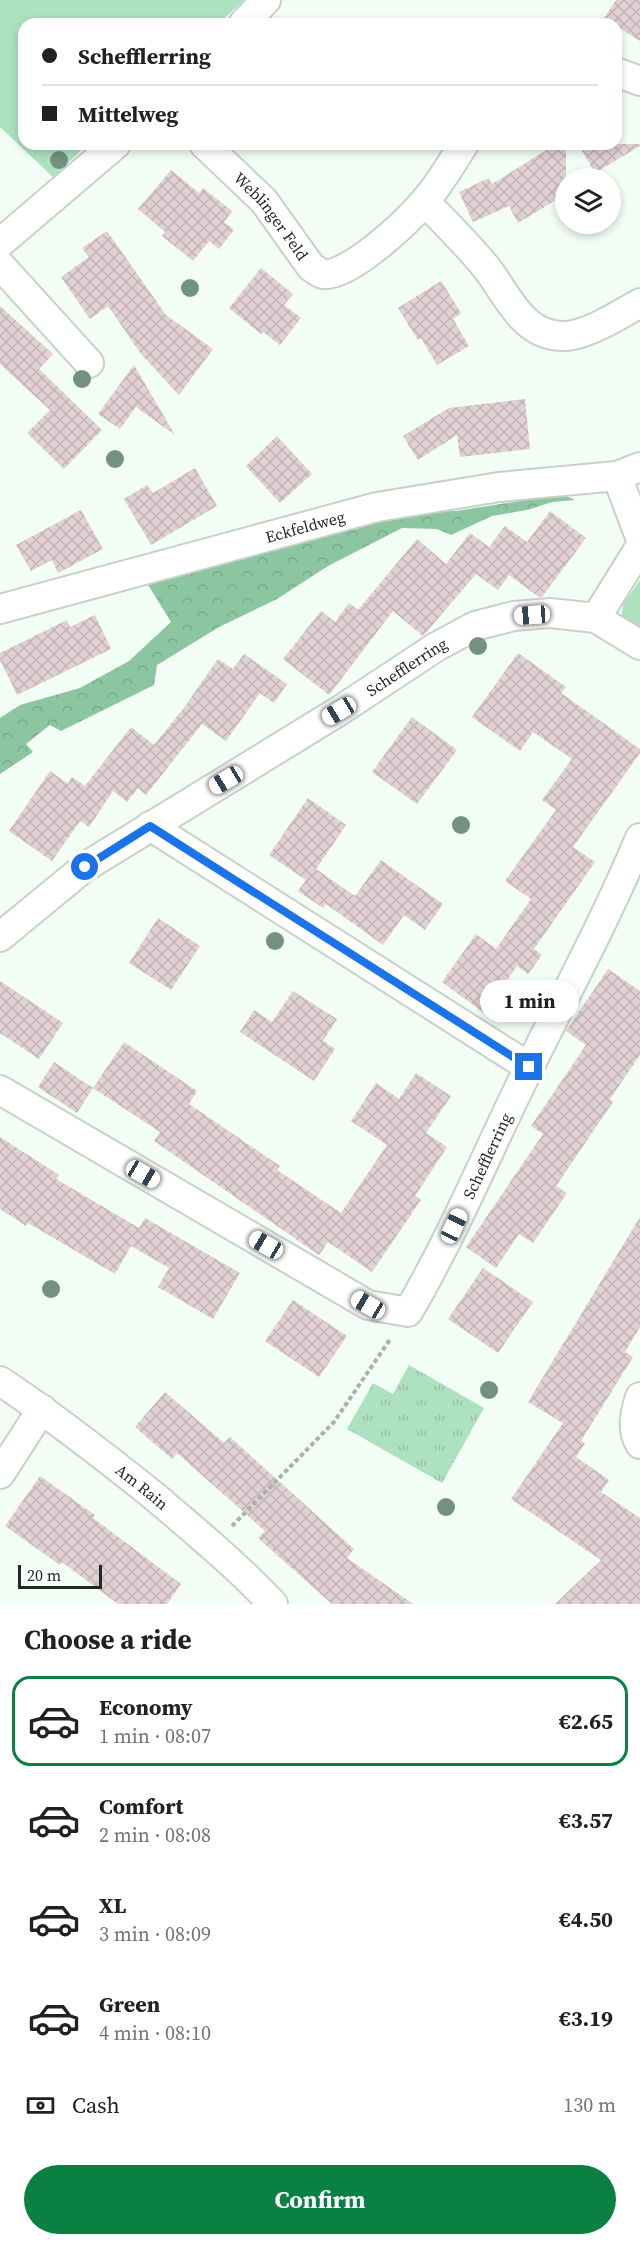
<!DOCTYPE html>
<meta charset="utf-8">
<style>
:root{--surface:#fff;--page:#f6f6f6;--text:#202124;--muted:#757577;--line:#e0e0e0;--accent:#0b8043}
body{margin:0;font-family:"Source Serif 4",serif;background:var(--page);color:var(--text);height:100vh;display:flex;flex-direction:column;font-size:22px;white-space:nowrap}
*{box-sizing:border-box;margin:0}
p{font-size:20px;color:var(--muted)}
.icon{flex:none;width:33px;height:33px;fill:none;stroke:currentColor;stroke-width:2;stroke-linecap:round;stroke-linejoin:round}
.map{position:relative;height:1604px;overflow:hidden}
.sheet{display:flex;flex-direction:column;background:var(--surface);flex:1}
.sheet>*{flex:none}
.guide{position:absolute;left:18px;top:18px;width:604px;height:132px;border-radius:18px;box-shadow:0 3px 9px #0003;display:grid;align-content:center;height:132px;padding:0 24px;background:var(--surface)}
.tools{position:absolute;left:555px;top:168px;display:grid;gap:12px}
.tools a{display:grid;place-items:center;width:66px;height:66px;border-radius:50%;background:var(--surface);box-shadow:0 3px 9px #0003;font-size:30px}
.scale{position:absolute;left:18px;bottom:15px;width:84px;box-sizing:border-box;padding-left:6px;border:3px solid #242825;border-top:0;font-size:16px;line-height:21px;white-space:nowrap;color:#242825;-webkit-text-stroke:4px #fff;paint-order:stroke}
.end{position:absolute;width:27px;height:27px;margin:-14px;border:8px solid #1a73e8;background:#fff;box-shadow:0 0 0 3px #fff}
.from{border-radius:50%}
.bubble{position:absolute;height:42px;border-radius:21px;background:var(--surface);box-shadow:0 3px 9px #0003;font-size:20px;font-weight:700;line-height:42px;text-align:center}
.car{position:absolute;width:18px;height:36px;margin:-18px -9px;border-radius:8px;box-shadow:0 0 4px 2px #0007;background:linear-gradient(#fff 24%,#345 0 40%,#fff 0 76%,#345 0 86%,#fff 0)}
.guide b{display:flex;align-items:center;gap:21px;height:57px;font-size:22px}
.guide b+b{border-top:2px solid var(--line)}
.guide i{width:15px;height:15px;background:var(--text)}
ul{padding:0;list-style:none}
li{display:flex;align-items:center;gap:18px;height:90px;margin:0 12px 9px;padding:0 12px;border:3px solid transparent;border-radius:18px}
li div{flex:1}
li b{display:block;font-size:22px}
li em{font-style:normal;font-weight:700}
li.current{border-color:var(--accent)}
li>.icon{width:54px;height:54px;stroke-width:1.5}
h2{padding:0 24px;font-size:27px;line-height:72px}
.pay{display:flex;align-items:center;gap:15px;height:66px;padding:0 24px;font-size:22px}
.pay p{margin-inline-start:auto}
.cta{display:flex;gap:12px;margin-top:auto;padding:12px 24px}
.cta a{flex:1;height:69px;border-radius:36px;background:var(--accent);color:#fff;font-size:24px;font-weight:700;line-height:69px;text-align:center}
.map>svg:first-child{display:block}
.green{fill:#aee1c0}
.forest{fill:url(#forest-crowns)}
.park{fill:url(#park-tufts)}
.building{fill:url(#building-cross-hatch)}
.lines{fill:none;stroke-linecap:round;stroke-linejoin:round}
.street-casing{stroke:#c6d2c9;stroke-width:32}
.path{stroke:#a8b1aa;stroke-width:4;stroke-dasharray:4.5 3;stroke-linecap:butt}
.street{stroke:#fff;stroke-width:28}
.tree{fill:#729180}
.route{stroke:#1a73e8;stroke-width:8}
.labels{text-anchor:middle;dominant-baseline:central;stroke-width:6;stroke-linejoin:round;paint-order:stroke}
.street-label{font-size:16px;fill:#242825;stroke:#fff}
</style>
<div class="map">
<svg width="640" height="1604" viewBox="0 0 640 1604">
<defs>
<pattern id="forest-crowns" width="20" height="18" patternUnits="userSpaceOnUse" patternTransform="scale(1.5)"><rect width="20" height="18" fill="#8cc6a1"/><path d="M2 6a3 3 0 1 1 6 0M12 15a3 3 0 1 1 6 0" fill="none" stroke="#79aa8a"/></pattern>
<pattern id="park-tufts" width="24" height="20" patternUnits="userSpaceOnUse" patternTransform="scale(1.5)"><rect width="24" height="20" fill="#aee1c0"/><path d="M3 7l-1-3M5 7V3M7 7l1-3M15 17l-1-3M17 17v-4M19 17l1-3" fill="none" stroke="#96c1a5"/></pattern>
<pattern id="building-cross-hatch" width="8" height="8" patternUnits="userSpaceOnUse" patternTransform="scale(1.5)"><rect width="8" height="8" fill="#e1d1d4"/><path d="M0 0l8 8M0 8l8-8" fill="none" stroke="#c1b3b6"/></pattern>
</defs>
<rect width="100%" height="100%" fill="#f1fdf5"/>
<!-- green -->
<path class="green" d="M0,0H244L218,24H24V144H88L53,177L0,127Z
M640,580V629L621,620L623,604Z"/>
<!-- forest -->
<path class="forest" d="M551,489L575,500L552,502L527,510L492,516L451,535L437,529L402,528L328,566L277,599L219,627L157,665L154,685L61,731L50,725L26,744L33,752L0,774V718L20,705L80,688L129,661L171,622L147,583L397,512L456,511L520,501Z"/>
<!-- park -->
<path class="park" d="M409,1365L484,1408L442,1483L347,1429L373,1383L393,1394Z"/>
<!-- building -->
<path class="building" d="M616,0H640V41L616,26V24H600Z
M556,144H566V194L518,223L509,206L473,222L459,192L489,178L492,184Z
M578,144H640V146L595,173Z
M171,170L199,193L203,188L232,211L224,222L234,230L219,249L209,241L193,261L162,236L165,232L138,209Z
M107,231L166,315L213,349L179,395L141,354L108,306L90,319L61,277L89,257L82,248Z
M261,268L293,294L284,305L301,318L280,345L263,332L261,334L229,308Z
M441,281L461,313L453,319L469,346L437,365L421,338L418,340L398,308Z
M0,306L53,354L39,369L102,430L64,469L27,433L50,410L0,364Z
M134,365L175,435L136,407L120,429L98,414Z
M525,399L530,449L460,457L457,435L418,460L403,436L449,408Z
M277,436L312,474L280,503L246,466Z
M195,468L217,506L151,545L124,499L147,485L153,493Z
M81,510L103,549L58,573L52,560L31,571L16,545Z
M550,511L586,538L542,597H539L509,575L498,590L476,574L423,636L393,611L329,695L283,659L321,611L335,622L349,603L358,610L417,539L446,564L470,533L489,547L505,526L527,542Z
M95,615L111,649L17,695L0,660V653L67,620L70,627Z
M518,653L566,687L561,693L640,749V753L573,847L595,862L534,949L542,955L528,974L517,966L484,1013L442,982L476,934L496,949L531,899L505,881L556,810L542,800L572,759L533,732L520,751L472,717Z
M244,654L287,684L274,703L260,693L226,741L202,724L146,795L138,788L127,802L113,791L89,827L80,821L52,861L9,831L50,771L68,784L72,777L85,786L131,727L154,745L183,709L218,659L233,669Z
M412,717L457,750L417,804L372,772Z
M308,798L346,825L316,869L355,896L381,860L443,904L425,930L404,915L383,945L326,904L323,908L298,891L306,880L269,855Z
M158,918L200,946L171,990L129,963Z
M608,969L640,991V1055L610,1099L613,1102L556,1186L567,1193L533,1243L519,1234L496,1268L466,1247L543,1134L531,1126L586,1045L566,1031Z
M0,981L63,1023L39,1059L0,1033Z
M293,991L337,1019L323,1041L335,1049L314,1081L240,1032L254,1010L272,1022Z
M124,1042L197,1091L189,1104L280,1166L277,1170L341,1213L387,1145L351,1121L376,1083L399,1099L416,1073L451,1096L426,1133L447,1147L415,1196L421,1200L372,1272L328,1242L319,1255L154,1141L160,1132L93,1088Z
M54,1062L93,1088L77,1113L38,1087Z
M0,1137L59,1175L56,1179L139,1228L145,1218L240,1273L213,1319L158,1287L169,1268L131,1246L115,1274L28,1223L26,1226L0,1209Z
M640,1217V1327L625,1352L633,1357L581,1441L585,1443L576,1457L609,1480L601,1492L640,1518V1604H555L601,1560L511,1499L563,1423L528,1402Z
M483,1268L533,1302L498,1353L448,1319Z
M293,1300L347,1336L319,1377L265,1341Z
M165,1392L224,1443L230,1437L354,1549L347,1558L413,1604H332L258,1538L265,1531L177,1453L172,1459L135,1427Z
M40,1476L95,1515L93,1518L181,1584L167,1604H118L62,1562L60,1565L5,1526Z"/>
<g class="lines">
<defs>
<g id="street">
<path d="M243,24L266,0"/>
<path d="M616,72L640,81"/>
<path id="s1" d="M204,144L264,201L311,267C315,269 319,273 323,274C348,278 408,221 424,202C440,184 451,164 464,144"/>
<path d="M425,202C446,223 466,243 485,266C507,293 522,337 564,336C586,336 621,314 640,303"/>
<path d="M0,243L116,144"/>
<path d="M0,265L89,363"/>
<path d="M617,476L640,537"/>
<path d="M640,547L596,618L640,645"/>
<path id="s2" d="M0,609L377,507L499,487L617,476L640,467"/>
<path d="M150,826L529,1067"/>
<path id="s3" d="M0,937L85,867L339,711L436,647L475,626L514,616L550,613L596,618"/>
<path id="s4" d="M0,1090L368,1305L408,1312C451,1239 484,1160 521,1084C561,1002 605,922 640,838"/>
<path id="s5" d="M0,1381C53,1416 104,1456 154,1496C195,1531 236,1565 273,1604"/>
<path d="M640,1397C635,1413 631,1429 640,1444"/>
<path d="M0,1474L42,1409"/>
</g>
</defs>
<!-- street casing -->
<use href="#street" class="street-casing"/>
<!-- path -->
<path class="path" d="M232,1526L334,1422L391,1338"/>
<!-- street -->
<use href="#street" class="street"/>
</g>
<!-- trees -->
<g class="tree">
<circle cx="59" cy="160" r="9"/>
<circle cx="190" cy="288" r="9"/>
<circle cx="82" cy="379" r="9"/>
<circle cx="115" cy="459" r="9"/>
<circle cx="478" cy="646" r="9"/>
<circle cx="461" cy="825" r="9"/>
<circle cx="275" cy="941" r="9"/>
<circle cx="51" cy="1289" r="9"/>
<circle cx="489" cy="1390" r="9"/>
<circle cx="446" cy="1507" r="9"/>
</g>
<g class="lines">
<!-- route -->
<path class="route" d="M85,867L150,826L529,1067"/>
</g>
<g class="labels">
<!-- street labels -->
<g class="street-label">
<text stroke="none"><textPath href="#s1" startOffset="99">Weblinger Feld</textPath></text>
<text stroke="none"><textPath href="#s2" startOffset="316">Eckfeldweg</textPath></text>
<text stroke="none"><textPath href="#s3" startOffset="489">Schefflerring</textPath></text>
<text stroke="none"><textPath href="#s4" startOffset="642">Schefflerring</textPath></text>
<text stroke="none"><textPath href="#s5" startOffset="177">Am Rain</textPath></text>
</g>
</g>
</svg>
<div class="tools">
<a><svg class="icon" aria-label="layers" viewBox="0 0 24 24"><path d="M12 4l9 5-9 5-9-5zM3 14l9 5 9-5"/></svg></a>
</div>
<div class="scale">20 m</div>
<i class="end from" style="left:85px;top:867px"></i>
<i class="end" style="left:529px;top:1067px"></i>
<div class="bubble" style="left:480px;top:980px;width:99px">1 min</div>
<i class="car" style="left:532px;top:615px;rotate:266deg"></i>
<i class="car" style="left:339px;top:711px;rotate:239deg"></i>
<i class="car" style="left:226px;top:780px;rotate:239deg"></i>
<i class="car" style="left:143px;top:1174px;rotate:120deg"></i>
<i class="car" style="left:454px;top:1226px;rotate:25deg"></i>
<i class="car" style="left:266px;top:1245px;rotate:300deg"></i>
<i class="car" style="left:368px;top:1305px;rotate:300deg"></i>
<div class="guide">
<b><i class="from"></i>Schefflerring</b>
<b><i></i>Mittelweg</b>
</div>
</div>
<section class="sheet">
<h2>Choose a ride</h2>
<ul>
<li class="current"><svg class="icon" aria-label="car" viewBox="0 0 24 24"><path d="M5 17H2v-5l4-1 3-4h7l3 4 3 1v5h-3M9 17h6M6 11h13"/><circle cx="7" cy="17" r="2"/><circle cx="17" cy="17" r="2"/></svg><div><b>Economy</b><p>1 min · 08:07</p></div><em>€2.65</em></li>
<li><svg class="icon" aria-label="car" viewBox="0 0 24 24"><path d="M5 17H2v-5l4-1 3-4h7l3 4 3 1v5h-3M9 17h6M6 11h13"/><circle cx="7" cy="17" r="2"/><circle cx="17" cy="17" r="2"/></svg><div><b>Comfort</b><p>2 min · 08:08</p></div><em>€3.57</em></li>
<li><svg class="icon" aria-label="car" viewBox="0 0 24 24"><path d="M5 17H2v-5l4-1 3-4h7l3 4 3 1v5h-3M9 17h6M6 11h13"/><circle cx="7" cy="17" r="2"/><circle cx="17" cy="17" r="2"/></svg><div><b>XL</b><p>3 min · 08:09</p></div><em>€4.50</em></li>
<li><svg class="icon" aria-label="car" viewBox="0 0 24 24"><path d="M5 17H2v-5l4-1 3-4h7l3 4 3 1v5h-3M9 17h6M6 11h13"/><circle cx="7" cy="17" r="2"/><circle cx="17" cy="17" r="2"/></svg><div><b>Green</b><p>4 min · 08:10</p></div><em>€3.19</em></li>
</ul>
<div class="pay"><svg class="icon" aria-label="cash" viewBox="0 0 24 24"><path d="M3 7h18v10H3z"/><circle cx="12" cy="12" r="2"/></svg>Cash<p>130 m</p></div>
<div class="cta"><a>Confirm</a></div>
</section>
